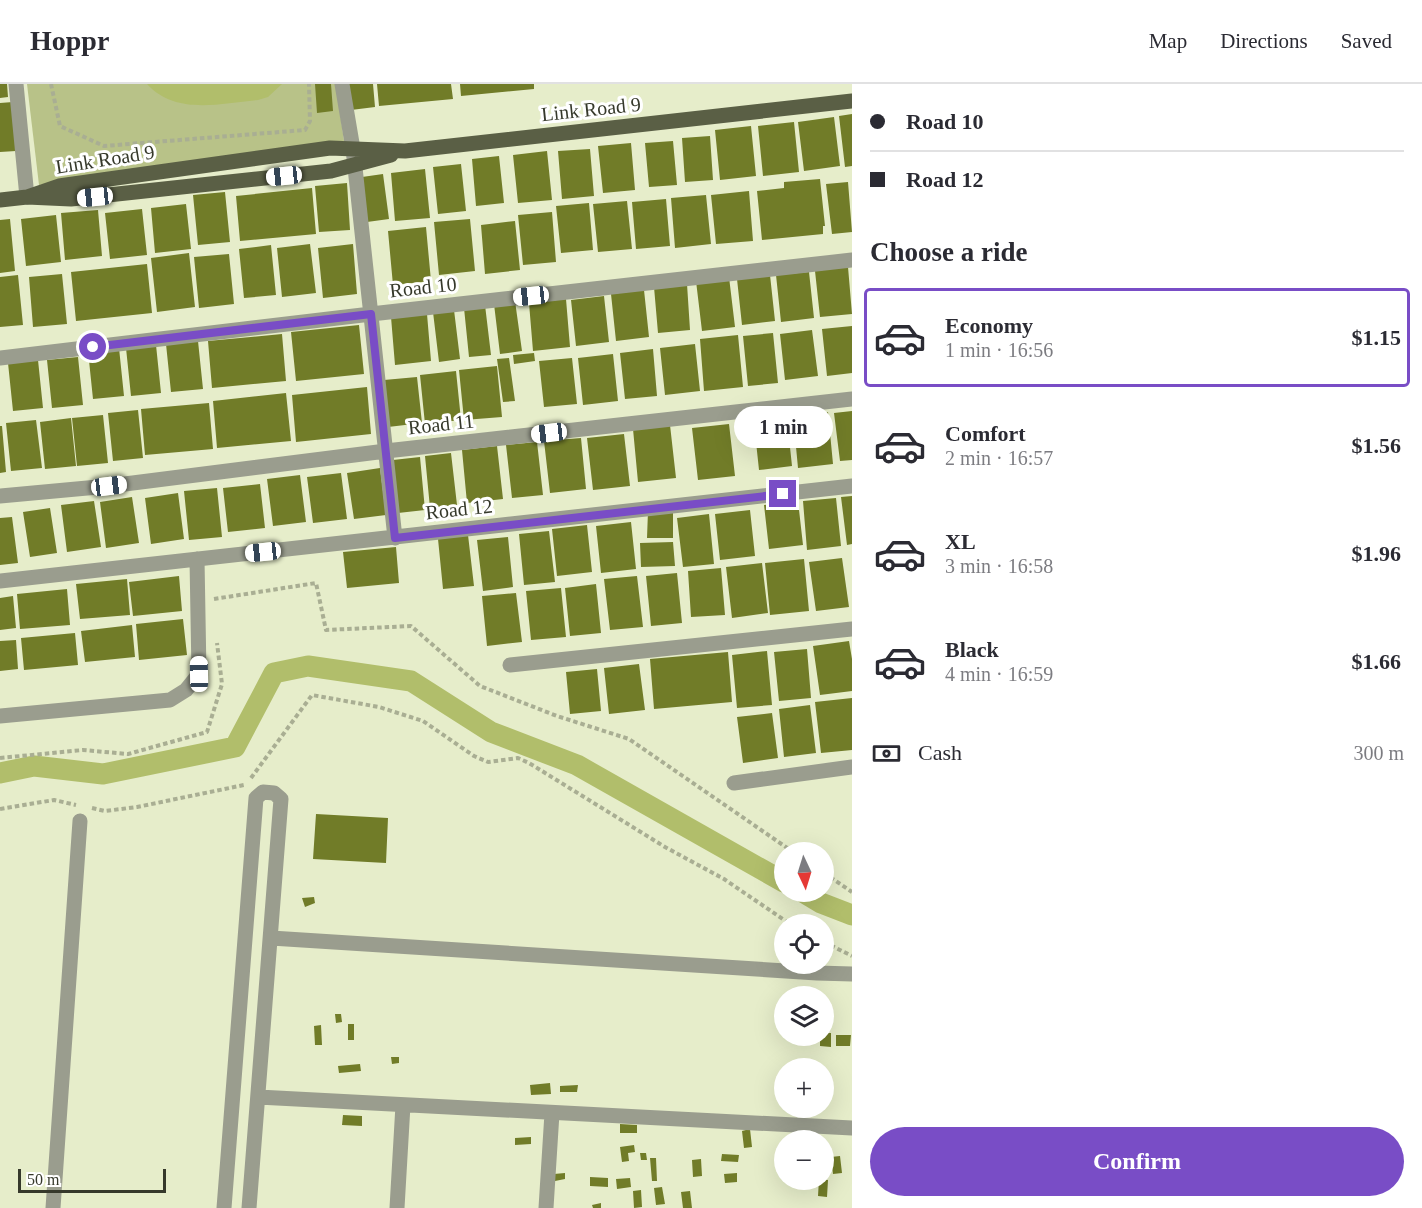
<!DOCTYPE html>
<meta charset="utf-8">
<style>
:root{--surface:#fff;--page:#f2f2f3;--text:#2b2b33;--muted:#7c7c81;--line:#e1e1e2;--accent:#794dc6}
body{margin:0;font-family:Georgia,serif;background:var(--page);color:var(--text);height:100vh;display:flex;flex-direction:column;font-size:22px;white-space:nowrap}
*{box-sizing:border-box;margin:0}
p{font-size:20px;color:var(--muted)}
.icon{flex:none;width:33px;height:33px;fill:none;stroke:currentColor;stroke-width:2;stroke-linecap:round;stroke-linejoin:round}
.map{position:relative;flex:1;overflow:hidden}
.sheet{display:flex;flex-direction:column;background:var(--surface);width:570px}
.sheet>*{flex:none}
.hud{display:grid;align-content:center;height:132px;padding:0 18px;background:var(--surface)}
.needle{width:39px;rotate:176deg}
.tools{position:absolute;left:774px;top:758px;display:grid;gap:12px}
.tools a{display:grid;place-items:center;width:60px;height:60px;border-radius:50%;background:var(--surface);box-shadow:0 6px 24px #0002;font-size:30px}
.scale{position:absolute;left:18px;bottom:15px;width:148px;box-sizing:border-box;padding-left:6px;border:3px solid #36392b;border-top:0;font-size:16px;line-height:21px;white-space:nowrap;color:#36392b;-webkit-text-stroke:4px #fff;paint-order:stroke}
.end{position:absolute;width:27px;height:27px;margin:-14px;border:8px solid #794dc6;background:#fff;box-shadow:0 0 0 3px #fff}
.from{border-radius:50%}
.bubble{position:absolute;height:42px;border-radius:21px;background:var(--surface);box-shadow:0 6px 24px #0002;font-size:20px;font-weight:700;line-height:42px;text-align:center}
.car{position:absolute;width:18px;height:36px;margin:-18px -9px;border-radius:8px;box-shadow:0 0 4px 2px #0007;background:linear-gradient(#fff 24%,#345 0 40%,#fff 0 76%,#345 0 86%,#fff 0)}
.hud b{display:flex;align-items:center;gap:21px;height:57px;font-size:22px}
.hud b+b{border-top:2px solid var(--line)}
.hud i{width:15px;height:15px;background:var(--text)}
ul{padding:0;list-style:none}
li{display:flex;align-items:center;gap:18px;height:99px;margin:0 12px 9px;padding:0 6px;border:3px solid transparent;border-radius:6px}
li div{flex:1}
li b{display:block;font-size:22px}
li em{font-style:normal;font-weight:700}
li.on{border-color:var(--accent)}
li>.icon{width:54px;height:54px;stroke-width:1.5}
h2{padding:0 18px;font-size:27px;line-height:72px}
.pay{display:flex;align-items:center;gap:15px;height:66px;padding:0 18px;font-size:22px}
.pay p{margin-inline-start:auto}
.button{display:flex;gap:12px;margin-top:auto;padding:12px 18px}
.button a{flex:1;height:69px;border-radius:36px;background:var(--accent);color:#fff;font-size:24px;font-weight:700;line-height:69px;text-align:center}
header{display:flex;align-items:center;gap:36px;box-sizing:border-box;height:84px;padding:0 30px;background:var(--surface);border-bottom:2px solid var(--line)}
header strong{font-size:28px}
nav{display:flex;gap:33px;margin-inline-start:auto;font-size:21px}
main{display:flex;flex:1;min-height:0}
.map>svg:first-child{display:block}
.green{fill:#b8c288}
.water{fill:#b1be6b}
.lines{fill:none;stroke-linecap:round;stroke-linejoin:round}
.canal{stroke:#b1be6b;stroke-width:21}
.building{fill:#717c28}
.path{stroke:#a9ae93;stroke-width:4;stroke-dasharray:4.5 3;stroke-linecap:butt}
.minor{stroke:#9a9d8e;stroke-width:15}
.major{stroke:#5a5f45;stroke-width:15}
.route{stroke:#794dc6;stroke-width:8}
.labels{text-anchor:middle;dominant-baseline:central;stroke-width:6;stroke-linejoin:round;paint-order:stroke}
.street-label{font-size:20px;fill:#36392b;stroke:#fff}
</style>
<header>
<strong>Hoppr</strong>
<nav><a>Map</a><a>Directions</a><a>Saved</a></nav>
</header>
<main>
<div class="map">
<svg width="852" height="1124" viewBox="0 0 852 1124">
<rect width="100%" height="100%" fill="#e6edca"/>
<!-- green -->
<path class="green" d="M27,0H336L344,57L39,101Z"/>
<!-- water -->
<path class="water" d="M147,0H282L268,13L258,16C221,19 176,32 147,0Z"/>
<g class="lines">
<!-- canal -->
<path class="canal" d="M0,689L34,682L103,690L235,663L274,589L308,582L411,597L491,648L577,681L784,798
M801,807L821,819L852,831"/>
</g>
<!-- building -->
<path class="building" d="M0,0H7L8,13L0,14Z
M315,0H331L333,27L317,29Z
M348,0H373L375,23L351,26Z
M377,0H451L453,15L379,22Z
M460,0H534V5L461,12Z
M13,18L16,67L0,68V19Z
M852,30V82L845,83L839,32Z
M834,33L840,82L804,87L798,38Z
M794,38L799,88L763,92L758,42Z
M751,42L756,92L720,96L715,46Z
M710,52L713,96L685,98L682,54Z
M673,57L677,101L649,103L645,59Z
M631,59L635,106L603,109L598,62Z
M590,65L594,112L562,115L558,67Z
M547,67L552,116L518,119L513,71Z
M499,72L504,119L476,122L472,75Z
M461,80L466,127L438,130L433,83Z
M425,85L430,134L395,137L391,89Z
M383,90L389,135L367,138L362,93Z
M820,95L825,142H823V150L762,156L757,107L784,104V98Z
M848,98L852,148L832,150L826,100Z
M347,99L350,146L319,148L315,102Z
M312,104L316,150L240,157L236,112Z
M749,107L753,157L716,160L711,111Z
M225,108L230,158L198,161L193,111Z
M706,111L711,160L675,164L671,114Z
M666,115L670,162L636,165L632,118Z
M627,117L632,165L598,168L593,120Z
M589,119L593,166L561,169L556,122Z
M186,120L191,165L155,169L151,124Z
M142,125L147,171L110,175L105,129Z
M98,126L102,172L65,176L61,129Z
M552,128L556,178L523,181L518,131Z
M56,131L61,178L26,182L21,135Z
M10,135L15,187L0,189V136Z
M470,135L475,187L439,191L434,138Z
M515,137L520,186L485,190L481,141Z
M426,143L431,197L393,201L388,147Z
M310,160L316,209L282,213L277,164Z
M353,160L357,210L323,214L318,164Z
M271,161L276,211L244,214L239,165Z
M189,169L195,223L157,228L151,174Z
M229,170L234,220L199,224L194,173Z
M147,180L152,229L76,237L71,188Z
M848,183L852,230L820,233L815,187Z
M809,188L814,234L781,238L776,191Z
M62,190L67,240L33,243L29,193Z
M18,191L23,241L0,243V193Z
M770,191L775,237L742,241L737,195Z
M729,193L735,243L702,247L696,197Z
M687,200L690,246L658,249L654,203Z
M644,206L649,253L616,257L611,210Z
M604,212L609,258L576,262L571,216Z
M566,215L570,263L533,267L529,219Z
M515,217L522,267L500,270L494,220Z
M485,221L491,271L469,273L464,224Z
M454,226L460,275L439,278L433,228Z
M427,230L431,277L395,281L391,233Z
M359,241L364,290L296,297L291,248Z
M852,242V289L827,292L822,245Z
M812,246L818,292L785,296L780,250Z
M773,249L778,299L748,302L743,252Z
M282,250L286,297L212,304L208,257Z
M738,251L743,303L704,307L700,255Z
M198,257L203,305L171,308L166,260Z
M695,260L700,307L665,311L660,264Z
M156,261L161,309L131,312L126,264Z
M119,264L124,312L93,315L88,267Z
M653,265L657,312L625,315L620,269Z
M534,269L535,277L514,280L513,271Z
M613,270L618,317L583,321L578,274Z
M78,273L83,321L52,324L47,276Z
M509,274L515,317L503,318L497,275Z
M572,274L577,320L544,323L539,277Z
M38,276L43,324L13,327L8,279Z
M497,282L502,333L464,336L459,286Z
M456,287L461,336L425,340L420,291Z
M417,293L422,339L388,343L384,296Z
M367,303L371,350L296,358L292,311Z
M286,309L291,357L217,364L213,317Z
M209,319L213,365L145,371L141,325Z
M138,326L143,374L113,377L108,329Z
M852,327V376L840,377L834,329Z
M828,328L833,380L798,384L793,331Z
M103,331L108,379L77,382L72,334Z
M71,334L76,382L45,385L40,338Z
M787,335L792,382L759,386L754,339Z
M36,336L42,384L11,387L6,339Z
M729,340L735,392L698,396L692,344Z
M670,341L676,394L638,398L633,345Z
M0,342H2L6,388L0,389Z
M624,350L630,402L593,406L587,354Z
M581,354L586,405L550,409L544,357Z
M537,358L543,411L512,414L506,361Z
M497,362L503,415L467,419L462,366Z
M451,369L457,421L430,424L425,372Z
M420,373L425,426L398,429L393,376Z
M380,384L386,431L354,435L347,389Z
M341,389L347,435L313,439L307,393Z
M300,391L306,438L273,442L267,395Z
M260,400L265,444L228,448L223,404Z
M217,404L222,453L189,456L184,407Z
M178,409L184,455L151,460L145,414Z
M852,412V460L847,461L841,413Z
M132,413L139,459L106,464L100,418Z
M836,414L841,462L807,466L803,417Z
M94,417L101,463L67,468L61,421Z
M798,417L803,461L769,465L764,421Z
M50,424L57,469L30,473L23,428Z
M750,426L755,472L720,476L715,430Z
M648,427H673V454H647Z
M709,430L714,480L683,483L677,434Z
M12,433L18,479L0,481V434Z
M631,438L636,485L601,489L596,442Z
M587,441L592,488L557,492L552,445Z
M549,447L555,498L524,501L519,450Z
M468,451L474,502L443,505L438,455Z
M508,453L513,503L483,507L477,456Z
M673,458L675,482L641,483L640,459Z
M396,463L399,499L347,504L343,468Z
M842,474L849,523L816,527L809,478Z
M804,475L809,527L770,531L765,479Z
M762,479L768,529L732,534L726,483Z
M721,484L725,531L691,533L688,487Z
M677,489L682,539L651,542L646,492Z
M179,492L182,527L133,532L129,498Z
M637,492L643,543L610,546L604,495Z
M127,495L130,531L80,535L76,500Z
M596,500L601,549L570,552L565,504Z
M561,504L566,553L531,556L526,507Z
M67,505L70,541L20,545L17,510Z
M516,509L522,558L487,562L482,512Z
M13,512L16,544L0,546V514Z
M183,535L187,571L139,576L136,540Z
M132,541L135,573L85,578L81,547Z
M75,549L78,581L24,586L21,554Z
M16,556L18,585L0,587V557Z
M849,557L852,575V607L820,611L813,562Z
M807,565L811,614L779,617L774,568Z
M767,567L772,621L737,624L732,571Z
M728,568L732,618L654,625L650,575Z
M639,580L645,626L609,630L604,584Z
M597,585L601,627L570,630L566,588Z
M852,614V666L821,669L815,618Z
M810,621L816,669L784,673L779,625Z
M772,629L778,674L743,679L737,633Z
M316,730L388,734L386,779L313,775Z
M314,813L315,819L305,823L302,814Z
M335,930H341L342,938L336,939Z
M348,940H354V956H348Z
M321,941L322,961H315L314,942Z
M824,949H831V963L820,962V951H824Z
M836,951H851L850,962H836Z
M391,973H399V979L392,980Z
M360,980L361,987L339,989L338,982Z
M550,999L551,1010L531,1011L530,1001Z
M578,1001L577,1008H560V1002Z
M343,1031L362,1032V1042L342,1041Z
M620,1040L637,1041V1049H620Z
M750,1045L752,1063L744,1064L742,1047Z
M531,1053V1060L515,1061V1054Z
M634,1061L635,1068L628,1069L629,1077L622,1078L620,1063Z
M640,1069H646L647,1076H641Z
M722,1070L739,1071L738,1078L721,1077Z
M840,1072L842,1089L833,1090L831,1073Z
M650,1074H656L657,1097H652Z
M701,1075L702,1092L693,1093L692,1076Z
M565,1089V1095L555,1097L554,1090Z
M737,1089V1098L725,1099L724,1090Z
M590,1093L608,1094V1103L590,1102Z
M630,1094L631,1103L617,1105L616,1095Z
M819,1095L828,1096L827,1113L818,1112Z
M662,1103L665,1120L656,1121L654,1104Z
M641,1106L642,1123L634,1124L633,1107Z
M690,1107L692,1124H683L681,1108Z
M601,1119V1124H593L592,1121Z"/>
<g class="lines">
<!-- path -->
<path class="path" d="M51,0L60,42L104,62L305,46L310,37L309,0
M214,515L316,499L326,546L411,542L480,602L557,632L629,655L793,768
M0,674L83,666L128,670L207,648L222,600L217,559
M251,694L312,611L379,623L423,637L474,672L488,678L518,674L529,679L665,763L724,795L790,840
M92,724L105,727L137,723L244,701
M0,725L54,716L76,721
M824,789L852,808
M824,858L852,872"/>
<!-- minor -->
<path class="minor" d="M16,0L27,113
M342,0L353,65L395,454
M0,274L371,230L852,176
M0,412L109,402L386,367L852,315
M0,497L852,402
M510,581L852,545
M0,632L170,616L186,606L199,590L197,475
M734,699L852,683
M271,854L817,889L852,890
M258,1013L852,1044
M53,1124L80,737
M224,1124L256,714L263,708L274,709L281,715L249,1124
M397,1124L403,1021
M546,1124L552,1029"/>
<!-- major -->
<path class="major" d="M27,113L59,102L330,64L405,67L852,17
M0,116L27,113L71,115L331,87L391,71"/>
</g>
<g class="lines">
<!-- route -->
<path class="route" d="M93,263L371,230L395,454L783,410"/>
</g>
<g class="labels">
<!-- street labels -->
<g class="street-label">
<text transform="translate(591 25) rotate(-6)">Link Road 9</text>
<text transform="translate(105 75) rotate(-9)">Link Road 9</text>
<text transform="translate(423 203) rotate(-6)">Road 10</text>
<text transform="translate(441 340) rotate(-6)">Road 11</text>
<text transform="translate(459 425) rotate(-6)">Road 12</text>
</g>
</g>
</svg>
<div class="tools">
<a><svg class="needle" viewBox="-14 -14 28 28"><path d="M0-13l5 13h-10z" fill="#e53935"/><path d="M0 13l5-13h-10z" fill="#7c7c81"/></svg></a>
<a><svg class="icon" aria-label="locate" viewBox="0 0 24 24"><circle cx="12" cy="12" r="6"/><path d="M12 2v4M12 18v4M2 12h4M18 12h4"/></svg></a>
<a><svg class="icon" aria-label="layers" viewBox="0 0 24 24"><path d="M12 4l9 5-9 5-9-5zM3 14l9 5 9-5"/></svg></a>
<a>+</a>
<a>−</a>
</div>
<div class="scale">50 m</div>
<i class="end from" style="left:93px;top:263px"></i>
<i class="end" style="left:783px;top:410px"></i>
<div class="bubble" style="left:734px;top:322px;width:99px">1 min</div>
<i class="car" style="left:284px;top:92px;rotate:264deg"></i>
<i class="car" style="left:95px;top:113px;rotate:264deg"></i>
<i class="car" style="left:531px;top:212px;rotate:264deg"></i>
<i class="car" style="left:549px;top:349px;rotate:263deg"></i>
<i class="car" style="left:109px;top:402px;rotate:83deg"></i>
<i class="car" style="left:263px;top:468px;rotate:264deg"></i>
<i class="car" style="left:199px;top:590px;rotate:359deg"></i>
</div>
<section class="sheet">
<div class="hud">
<b><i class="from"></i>Road 10</b>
<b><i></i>Road 12</b>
</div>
<h2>Choose a ride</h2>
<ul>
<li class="on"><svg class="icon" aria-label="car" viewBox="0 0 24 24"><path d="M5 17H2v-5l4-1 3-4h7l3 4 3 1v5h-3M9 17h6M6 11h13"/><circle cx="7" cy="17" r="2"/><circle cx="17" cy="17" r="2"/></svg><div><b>Economy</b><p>1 min · 16:56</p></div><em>$1.15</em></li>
<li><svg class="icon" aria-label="car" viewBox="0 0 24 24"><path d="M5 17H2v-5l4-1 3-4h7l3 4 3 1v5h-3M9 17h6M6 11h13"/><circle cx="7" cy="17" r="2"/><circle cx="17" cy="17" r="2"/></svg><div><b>Comfort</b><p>2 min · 16:57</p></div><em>$1.56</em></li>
<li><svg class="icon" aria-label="car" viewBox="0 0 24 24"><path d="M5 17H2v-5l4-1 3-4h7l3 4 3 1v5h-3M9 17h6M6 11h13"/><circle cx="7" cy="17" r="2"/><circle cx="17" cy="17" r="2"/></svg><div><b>XL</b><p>3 min · 16:58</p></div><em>$1.96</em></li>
<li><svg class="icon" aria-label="car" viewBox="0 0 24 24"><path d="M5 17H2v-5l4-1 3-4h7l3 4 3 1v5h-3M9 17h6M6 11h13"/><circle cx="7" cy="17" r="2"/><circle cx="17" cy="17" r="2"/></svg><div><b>Black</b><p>4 min · 16:59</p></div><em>$1.66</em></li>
</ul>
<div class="pay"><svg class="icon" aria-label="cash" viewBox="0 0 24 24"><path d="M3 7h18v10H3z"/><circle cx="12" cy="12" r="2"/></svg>Cash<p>300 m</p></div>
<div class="button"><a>Confirm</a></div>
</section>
</main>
